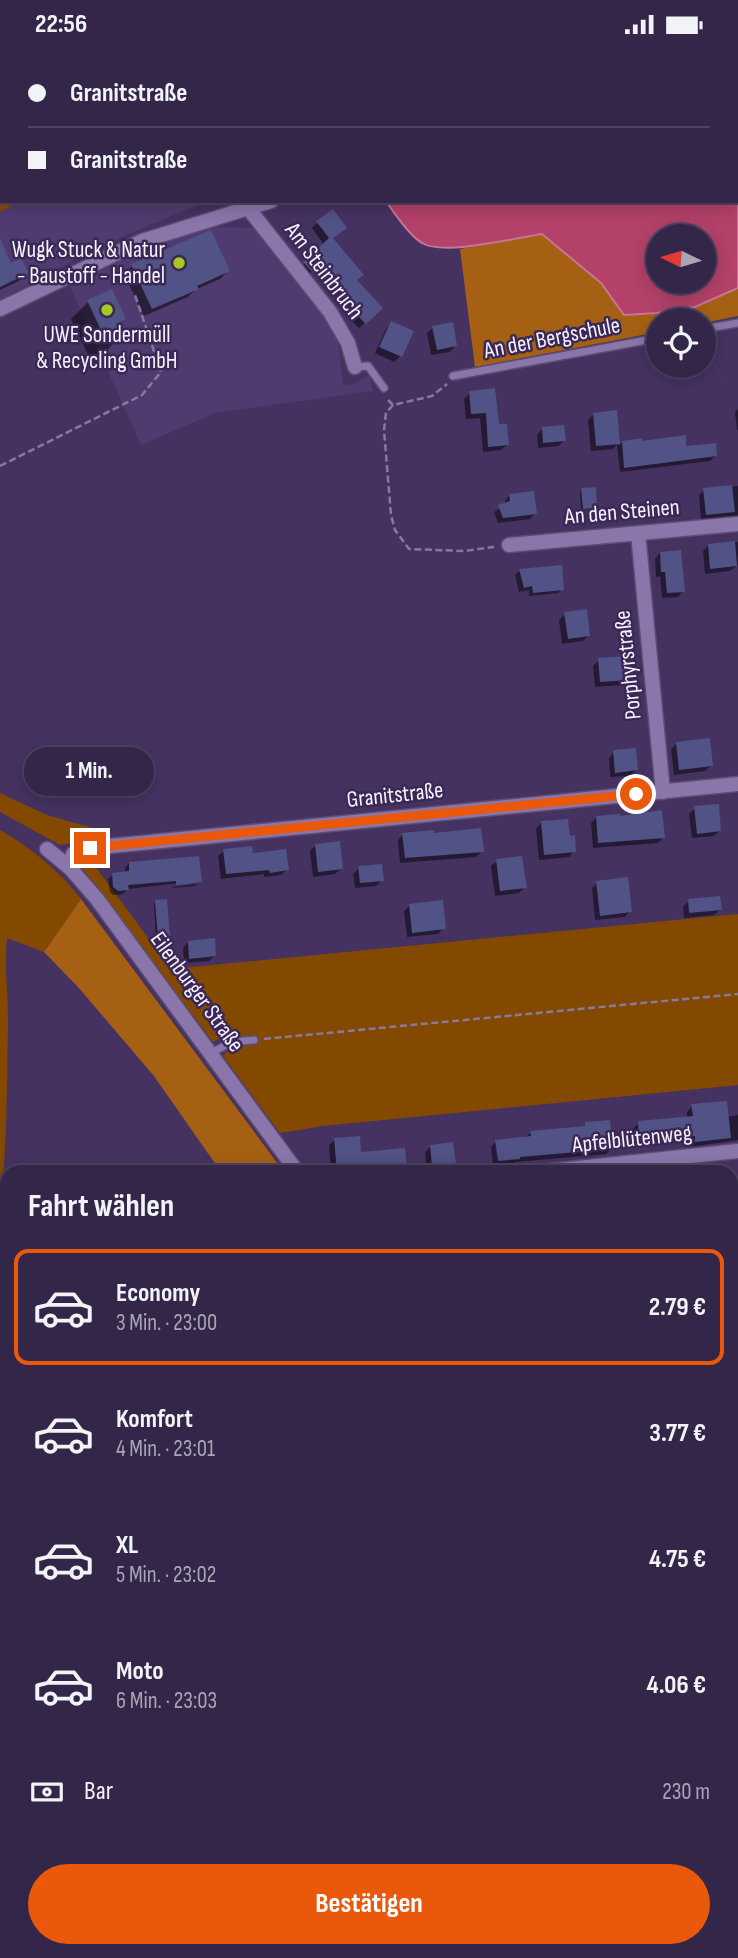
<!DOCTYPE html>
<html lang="de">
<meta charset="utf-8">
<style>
:root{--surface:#342649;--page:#3f3253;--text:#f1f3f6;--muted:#a9a5b4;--line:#4e4361;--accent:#ea580c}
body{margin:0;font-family:"Sofia Sans Condensed",sans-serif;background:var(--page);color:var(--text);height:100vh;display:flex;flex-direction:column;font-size:26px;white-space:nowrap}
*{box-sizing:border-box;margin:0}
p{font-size:23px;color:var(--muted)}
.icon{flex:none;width:38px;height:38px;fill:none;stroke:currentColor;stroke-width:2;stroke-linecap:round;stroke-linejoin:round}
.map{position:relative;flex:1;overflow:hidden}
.drawer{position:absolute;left:0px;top:1116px;width:738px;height:793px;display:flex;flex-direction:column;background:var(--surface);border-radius:21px 21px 0 0;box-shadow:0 4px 18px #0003,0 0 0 2px var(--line)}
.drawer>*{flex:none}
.top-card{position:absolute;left:0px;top:0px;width:738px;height:154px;box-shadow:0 4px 18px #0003,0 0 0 2px var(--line);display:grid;align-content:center;height:154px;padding:0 28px;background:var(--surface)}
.needle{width:46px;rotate:275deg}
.buttons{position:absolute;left:646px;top:175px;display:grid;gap:14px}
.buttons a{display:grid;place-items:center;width:70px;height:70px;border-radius:50%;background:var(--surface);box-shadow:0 4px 18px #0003,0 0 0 2px var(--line);font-size:35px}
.end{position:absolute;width:32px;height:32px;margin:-16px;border:9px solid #ea580c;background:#fff;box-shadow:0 0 0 4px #fff}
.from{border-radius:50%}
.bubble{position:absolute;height:49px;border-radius:24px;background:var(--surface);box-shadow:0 4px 18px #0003,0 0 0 2px var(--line);font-size:23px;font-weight:700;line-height:49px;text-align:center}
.top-card b{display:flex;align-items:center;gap:24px;height:66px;font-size:26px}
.top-card b+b{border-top:2px solid var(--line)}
.top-card i{width:18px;height:18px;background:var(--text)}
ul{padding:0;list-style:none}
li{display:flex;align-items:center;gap:21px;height:116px;margin:0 14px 10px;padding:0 14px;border:4px solid transparent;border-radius:14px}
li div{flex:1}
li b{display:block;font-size:26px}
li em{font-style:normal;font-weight:700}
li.active{border-color:var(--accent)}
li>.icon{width:63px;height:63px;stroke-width:1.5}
h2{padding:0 28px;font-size:32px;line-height:84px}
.pay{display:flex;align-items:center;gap:18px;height:77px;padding:0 28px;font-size:26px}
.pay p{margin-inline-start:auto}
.primary-button{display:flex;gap:14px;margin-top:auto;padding:14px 28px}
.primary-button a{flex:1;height:80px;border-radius:42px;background:var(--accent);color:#fff;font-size:28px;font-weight:700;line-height:80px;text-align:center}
.status{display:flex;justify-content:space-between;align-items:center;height:49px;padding:0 35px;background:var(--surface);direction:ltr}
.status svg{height:19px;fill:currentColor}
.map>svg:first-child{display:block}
.built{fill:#503b70}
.green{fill:#844900}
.forest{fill:#a56014}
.water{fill:#b3416a;stroke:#c77696;stroke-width:2;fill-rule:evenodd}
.shadow{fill:#0007}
.building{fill:#515285}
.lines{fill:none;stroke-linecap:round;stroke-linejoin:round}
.lane-casing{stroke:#5c4c71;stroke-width:10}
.street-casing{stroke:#5c4c71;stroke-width:17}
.secondary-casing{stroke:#5c4c71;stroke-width:22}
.path{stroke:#887a9c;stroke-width:2.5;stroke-dasharray:7 3.5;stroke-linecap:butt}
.lane{stroke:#8a76aa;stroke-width:7}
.street{stroke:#8a76aa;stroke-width:14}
.secondary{stroke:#647fb9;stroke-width:19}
.route{stroke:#ea580c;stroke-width:9}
.poi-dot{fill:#a6c820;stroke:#3b2856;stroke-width:2.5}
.labels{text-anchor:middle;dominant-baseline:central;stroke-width:5;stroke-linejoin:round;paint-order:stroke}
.poi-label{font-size:23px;fill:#f6f2fe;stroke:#3b2856;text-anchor:end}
.street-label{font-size:23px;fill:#f6f2fe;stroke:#3b2856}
</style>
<div class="status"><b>22:56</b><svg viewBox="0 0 49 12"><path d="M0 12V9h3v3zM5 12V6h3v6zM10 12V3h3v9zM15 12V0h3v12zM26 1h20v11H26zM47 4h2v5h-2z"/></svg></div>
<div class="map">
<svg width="738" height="1909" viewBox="0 0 738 1909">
<rect width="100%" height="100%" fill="#453261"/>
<!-- built -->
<path class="built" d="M0,0H314L2,2V152H208L100,197L0,251Z
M201,178L255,179L337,285L343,335L348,337L354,335L369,326L373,342L215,364L141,396L68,233L124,207Z
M738,1539V1706L732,1696V1541Z
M7,1587V1751L0,1724V1588Z
M141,1902H241L245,1909H151Z"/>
<!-- green -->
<path class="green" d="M0,24H2V152H21L0,163Z
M0,744L47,766L110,784V788L60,796L0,763Z
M0,781C30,798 60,822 81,850L44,903L7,889C4,917 8,943 8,970C7,1035 7,1100 0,1164Z
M86,805L171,920L738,865V1036L323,1077L280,1084L223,1007L229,1001L220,989L213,993L82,819Z
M0,1724L7,1751V1802H0Z"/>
<!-- forest -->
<path class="forest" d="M542,185L601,234L624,266L695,258L738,239V267L704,274V271H658V283L475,318L460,200Z
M81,850L284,1123H221L154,1027L78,938L44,903Z
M732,1735L738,1744V1808L732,1799Z"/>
<!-- water -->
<path class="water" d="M433,0H738V239L695,258L657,264L624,266L601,234L542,185C515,189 444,207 422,194C411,188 393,163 386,152H737V2H432ZM658,187H704V233H658Z
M31,1902H136L131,1909H36Z"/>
<!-- shadow -->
<path class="shadow" d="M317,174L332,190L355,232L381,259L359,279L345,265L350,261L315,219L306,228L299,220L324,196L312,179Z
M0,193L11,216L27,224L19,232L0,241Z
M132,217L228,222L220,230L195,241L188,248L144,267L124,225Z
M88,253L124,270L119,275L123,285L106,302L90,310L71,270Z
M391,274L400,307L394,313L375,304L386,280Z
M433,279L455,297L450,303L431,306L427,284Z
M470,344L498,377L507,396L501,401L483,403L480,369L466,370L464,350Z
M738,360V381H737L735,363Z
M615,363L619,397L622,393L641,394L685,399L715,407L710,412L620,423L617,395L613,400L591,402L588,371L594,365Z
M542,380L564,392L558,397L538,399L537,386Z
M738,437V467L701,471L699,446L704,441Z
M582,441L596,458L593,460L581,461L580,443Z
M510,446L535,464L530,470L498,474L494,463L506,456L505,452Z
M738,493V516L730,522L705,525L703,502L709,496Z
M660,504L683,542L678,548L662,549L660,527L656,528L655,510Z
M520,522L562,540L558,544L529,547V541L519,543L515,526Z
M565,565L588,587L583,592L562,595L559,571Z
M599,611L628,630L622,636L595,638L593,617Z
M677,694L711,717L705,722L674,726L671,700Z
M614,703L636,721L630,727L610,728L609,709Z
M695,759L720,781L714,787L692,789L689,765Z
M596,769L663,789L658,794L593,799L591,774Z
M541,774L568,789L574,802L569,808L539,811L536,780Z
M403,785L432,786L482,802L476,808L400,814L398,791Z
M316,796L341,820L335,825L313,828L310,802Z
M224,802L252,806L287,821L281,826L264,828V825L221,830L218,807Z
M198,809L200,832L198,835V832L128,840L123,845L113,846L110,843L108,830L113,826L126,825L125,819L129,814Z
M497,812L525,838L519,844L495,847L491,817Z
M359,819L382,831L376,837L355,839L353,825Z
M597,834L630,862L625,868L595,871L592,839Z
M197,835L196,837L173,839L172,838Z
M689,852L720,861L714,866L684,869L683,858Z
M156,853L168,888L166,891H156L154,855Z
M410,856L444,879L438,885L407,888L404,862Z
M188,893L215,906L209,912L184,914L183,899Z
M692,1057L727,1068L738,1066V1091L690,1098V1092L634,1097L633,1080L639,1074L687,1069V1063Z
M586,1075L611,1100L606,1105L515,1113L513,1115L493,1117L491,1098L496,1092L525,1089L531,1083L582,1079Z
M335,1091L360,1105L405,1119L401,1124H331L329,1096Z
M431,1097L454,1114L448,1120L427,1122L425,1103Z
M719,1117L720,1124H696L700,1120Z
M670,1121V1124H646Z
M732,1277H738V1302L732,1303Z
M738,1410V1477H732V1411Z
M738,1559V1595L732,1586V1564Z
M170,1902H217L221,1909H175Z"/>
<!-- building -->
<path class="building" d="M333,160L347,179L333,189L364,226L357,231L383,259L366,275L349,258L354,254L322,215L313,224L303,213L329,189L316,172Z
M211,181L230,222L197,237L199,240L152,260L131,215Z
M0,189L11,214L21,209L29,224L0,238Z
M112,240L126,270L120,273L126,285L107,294L87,251Z
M391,272L414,282L402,308L379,298Z
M453,273L457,297L437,301L432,277Z
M495,339L499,375H507L509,396L488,398L486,364L471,365L469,342Z
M617,361L620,395L596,397L593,364Z
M564,376L566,392L543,394L542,378Z
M686,386V397L716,394L717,407L624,419L622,392L642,389V392Z
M732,436L735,463L706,466L703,439Z
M596,438L597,459L583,460L581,439Z
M534,442L537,465L503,469L498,456L510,452L509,445Z
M735,492L737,517L710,520L708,495Z
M681,501L685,543L667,544L665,523H661L660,503Z
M562,516L564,541L533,544L532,537L524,539L519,520Z
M587,560L590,587L568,590L564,563Z
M628,607L630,631L600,633L598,609Z
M710,689L713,717L679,721L676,693Z
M636,699L638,721L615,724L613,701Z
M719,755L721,782L697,785L694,757Z
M662,761L665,789L598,794L596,767L620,765V767Z
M568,770L570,787L575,786L576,803L544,806L541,772Z
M481,779L484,803L405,809L402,784L434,781V784Z
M340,792L343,820L318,823L315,795Z
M252,797L253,804L286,800L289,821L270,824L269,821L226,825L223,800Z
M199,807L202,833L176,836V832L128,836L129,841L118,842L113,838L112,824L129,822V813Z
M522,807L527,839L500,842L496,810Z
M382,815L384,832L360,834L358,817Z
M628,828L632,863L600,867L596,832Z
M720,847L722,861L689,864L688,850Z
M167,850L170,889L158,890L155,851Z
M443,851L446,880L412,884L409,855Z
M215,889L216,907L189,910L188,892Z
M727,1052L731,1089L695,1093V1087L639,1092L638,1072L693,1067L691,1055Z
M610,1071L613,1100L520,1108V1110L498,1112L495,1091L531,1087L530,1082L585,1077V1073Z
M360,1087L361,1103L405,1099L407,1120L337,1124L334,1089Z
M453,1093L456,1115L432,1117L430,1096Z"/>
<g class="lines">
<defs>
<path id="lane" d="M704,280L738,274
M355,318L368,317L384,339
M453,327L658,289
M211,1004L232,993L254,991
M732,1610L738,1606"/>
<path id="street" d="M322,2L323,0
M248,159L330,263L348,294L355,318
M0,260L142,192L271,152
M638,484L663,743
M509,496L738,475
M47,800L70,819L97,850L298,1124
M70,819L73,805L90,799L738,735
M531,1124L738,1102
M732,1262H738
M732,1527L738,1525"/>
<path id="secondary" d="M732,1719L738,1728
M0,1818L7,1816"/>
</defs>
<!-- lane casing -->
<use href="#lane" class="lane-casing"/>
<!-- street casing -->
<use href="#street" class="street-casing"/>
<!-- secondary casing -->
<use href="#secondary" class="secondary-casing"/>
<!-- path -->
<path class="path" d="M388,351L393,356L432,347L447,335
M393,356L386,364L384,381L391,466L395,481L409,500L464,502L494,498
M0,417L142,346L161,323L135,246
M264,990L738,945
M4,1872L7,1877
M23,1902L28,1909"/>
<!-- lane -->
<use href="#lane" class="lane"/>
<!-- street -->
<use href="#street" class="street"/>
<!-- secondary -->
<use href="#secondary" class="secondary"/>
</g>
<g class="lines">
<!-- route -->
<path class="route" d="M90,799L636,745"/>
</g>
<!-- markers -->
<g class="poi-dot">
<circle cx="179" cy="214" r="7"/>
<circle cx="107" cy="261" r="7"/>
</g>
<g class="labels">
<!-- poi labels -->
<g class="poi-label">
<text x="165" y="201">Wugk Stuck &amp; Natur<tspan x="165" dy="26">- Baustoff - Handel</tspan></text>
<text x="107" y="286" text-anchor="middle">UWE Sondermüll<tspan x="107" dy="26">&amp; Recycling GmbH</tspan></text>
</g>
<!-- street labels -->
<g class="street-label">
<text transform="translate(324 222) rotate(53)">Am Steinbruch</text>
<text transform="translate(552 289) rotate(-11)">An der Bergschule</text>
<text transform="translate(622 463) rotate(-5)">An den Steinen</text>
<text transform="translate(628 616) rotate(-96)">Porphyrstraße</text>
<text transform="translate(395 746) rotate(-6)">Granitstraße</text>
<text transform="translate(197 943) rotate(54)">Eilenburger Straße</text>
<text transform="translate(632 1090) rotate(-6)">Apfelblütenweg</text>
</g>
</g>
</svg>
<div class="buttons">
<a><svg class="needle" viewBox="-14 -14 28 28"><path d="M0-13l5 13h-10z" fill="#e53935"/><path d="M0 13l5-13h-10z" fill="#a9a5b4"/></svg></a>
<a><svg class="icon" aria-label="locate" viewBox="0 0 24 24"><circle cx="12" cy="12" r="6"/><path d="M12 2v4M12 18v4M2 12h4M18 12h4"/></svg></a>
</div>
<i class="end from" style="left:636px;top:745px"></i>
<i class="end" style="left:90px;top:799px"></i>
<div class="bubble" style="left:24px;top:698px;width:130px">1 Min.</div>
<div class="top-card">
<b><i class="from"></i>Granitstraße</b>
<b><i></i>Granitstraße</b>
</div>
<section class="drawer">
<h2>Fahrt wählen</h2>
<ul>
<li class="active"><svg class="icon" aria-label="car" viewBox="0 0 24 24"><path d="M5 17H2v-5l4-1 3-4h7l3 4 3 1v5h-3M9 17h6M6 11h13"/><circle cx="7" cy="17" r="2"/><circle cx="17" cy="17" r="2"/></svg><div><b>Economy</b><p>3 Min. · 23:00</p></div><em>2.79 €</em></li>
<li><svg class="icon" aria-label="car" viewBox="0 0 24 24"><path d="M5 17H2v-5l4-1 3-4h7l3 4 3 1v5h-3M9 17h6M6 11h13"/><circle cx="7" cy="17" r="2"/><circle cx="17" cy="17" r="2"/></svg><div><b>Komfort</b><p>4 Min. · 23:01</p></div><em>3.77 €</em></li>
<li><svg class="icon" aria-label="car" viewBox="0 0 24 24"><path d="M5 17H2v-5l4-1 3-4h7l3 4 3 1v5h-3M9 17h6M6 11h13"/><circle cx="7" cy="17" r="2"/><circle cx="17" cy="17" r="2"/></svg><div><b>XL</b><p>5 Min. · 23:02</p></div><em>4.75 €</em></li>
<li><svg class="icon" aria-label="car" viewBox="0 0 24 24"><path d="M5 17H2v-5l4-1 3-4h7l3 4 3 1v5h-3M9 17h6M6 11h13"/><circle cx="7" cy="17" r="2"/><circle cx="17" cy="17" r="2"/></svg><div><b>Moto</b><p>6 Min. · 23:03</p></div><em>4.06 €</em></li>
</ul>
<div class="pay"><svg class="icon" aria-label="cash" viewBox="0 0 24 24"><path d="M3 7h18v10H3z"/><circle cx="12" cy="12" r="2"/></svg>Bar<p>230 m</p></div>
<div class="primary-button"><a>Bestätigen</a></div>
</section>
</div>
